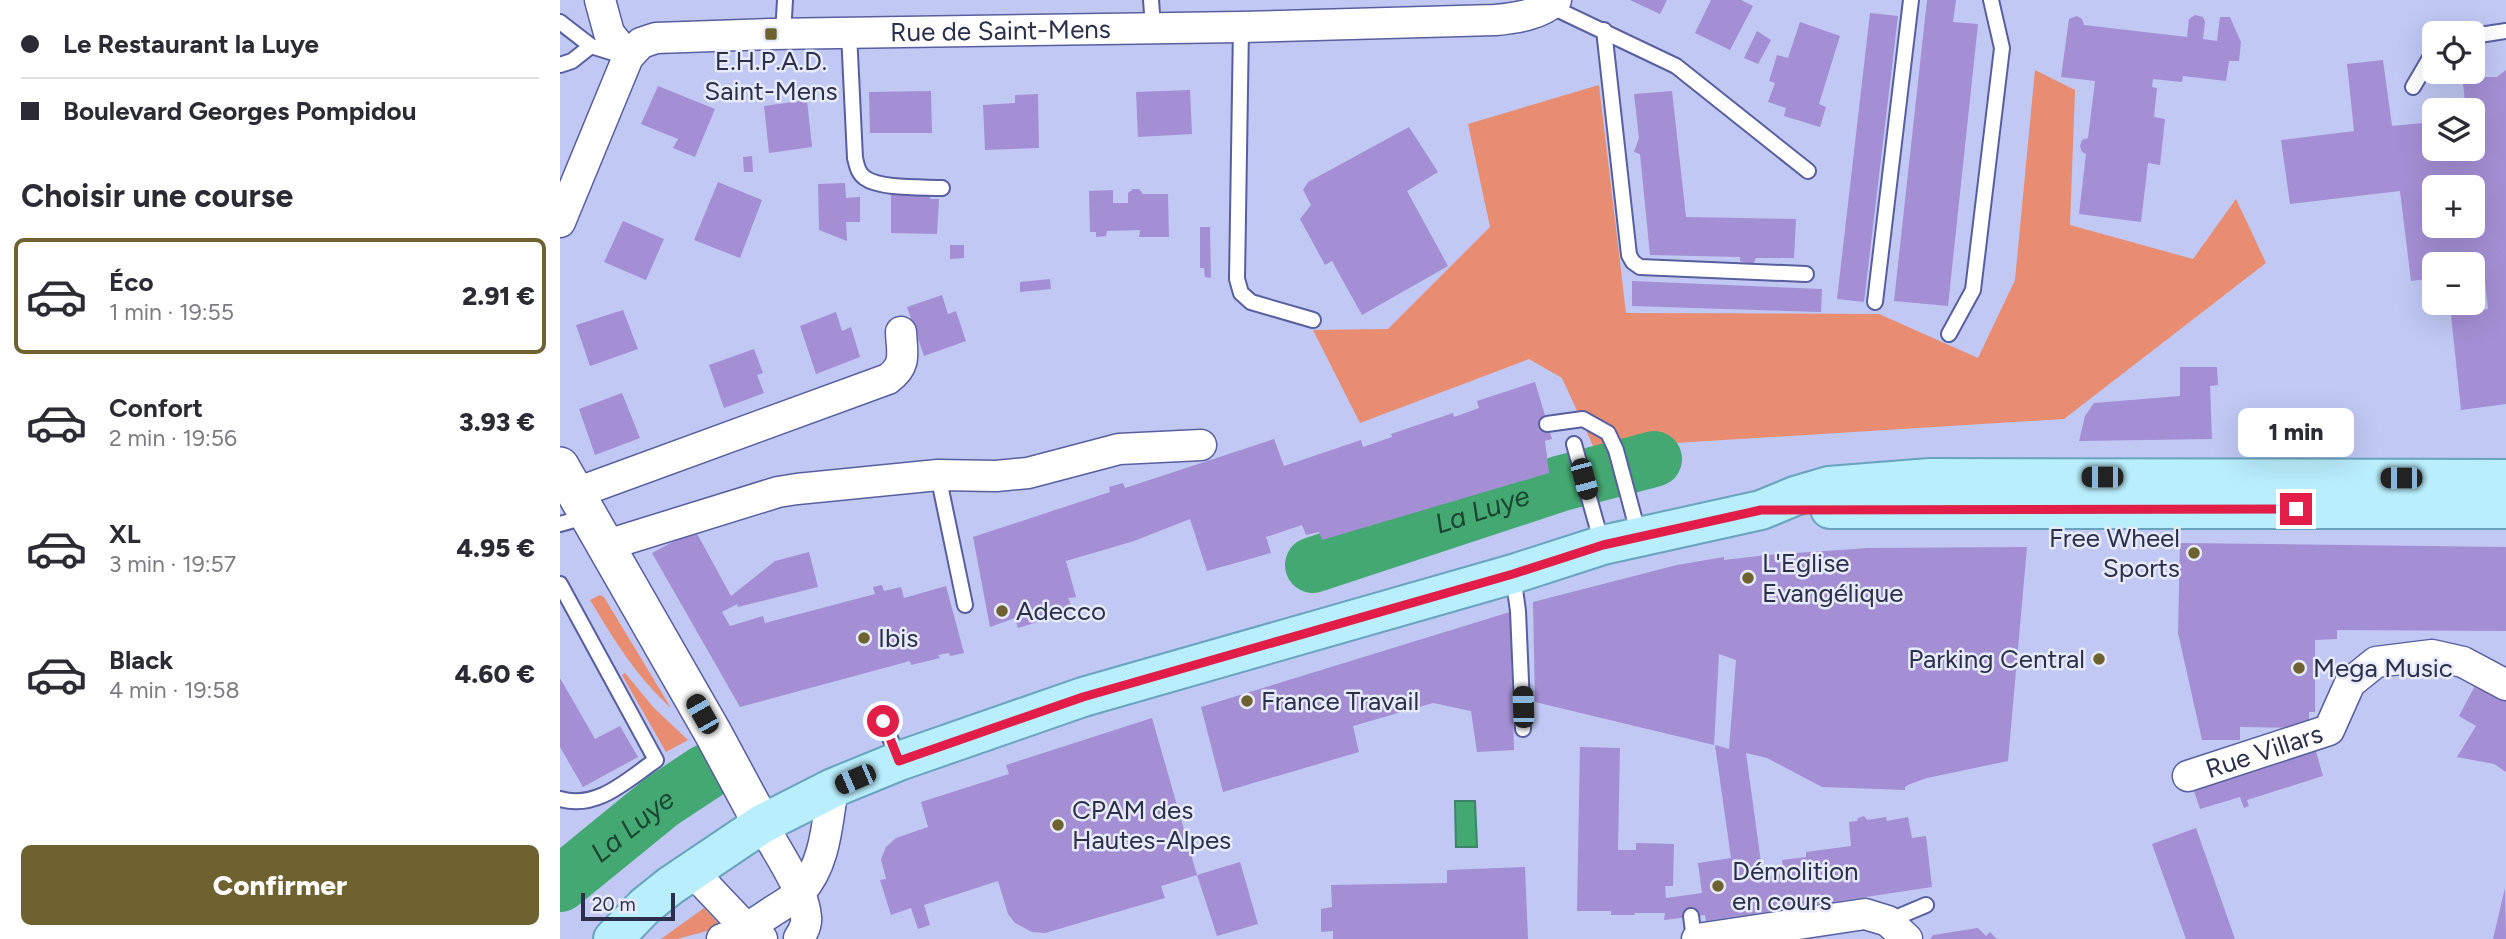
<!DOCTYPE html>
<html lang="fr">
<meta charset="utf-8">
<style>
:root{--surface:#fff;--page:#f2f2f3;--text:#2b2b33;--muted:#7c7c81;--line:#e1e1e2;--accent:#6e6330}
body{margin:0;font-family:Figtree,sans-serif;background:var(--page);color:var(--text);height:100vh;display:flex;flex-direction:column;font-size:26px;white-space:nowrap}
*{box-sizing:border-box;margin:0}
p{font-size:23px;color:var(--muted)}
.icon{flex:none;width:38px;height:38px;fill:none;stroke:currentColor;stroke-width:2;stroke-linecap:round;stroke-linejoin:round}
.map{position:relative;flex:1;overflow:hidden}
.details{display:flex;flex-direction:column;background:var(--surface);width:560px}
.details>*{flex:none}
.guide{display:grid;align-content:center;height:154px;padding:0 21px;background:var(--surface)}
.tools{position:absolute;left:1862px;top:21px;display:grid;gap:14px}
.tools a{display:grid;place-items:center;width:63px;height:63px;border-radius:10px;background:var(--surface);box-shadow:0 7px 28px #0002;font-size:35px}
.scale{position:absolute;left:21px;bottom:18px;width:94px;box-sizing:border-box;padding-left:7px;border:4px solid #2b2f4b;border-top:0;font-size:19px;line-height:24px;white-space:nowrap;color:#2b2f4b;-webkit-text-stroke:5px #e7eaf9;paint-order:stroke}
.end{position:absolute;width:32px;height:32px;margin:-16px;border:9px solid #e11d48;background:#fff;box-shadow:0 0 0 4px #fff}
.from{border-radius:50%}
.bubble{position:absolute;height:49px;border-radius:10px;background:var(--surface);box-shadow:0 7px 28px #0002;font-size:23px;font-weight:800;line-height:49px;text-align:center}
.car{position:absolute;width:21px;height:42px;margin:-21px -10px;border-radius:9px;box-shadow:0 0 5px 2px #0007;background:linear-gradient(#222 24%,#8ab4d8 0 40%,#222 0 76%,#8ab4d8 0 86%,#222 0)}
.guide b{display:flex;align-items:center;gap:24px;height:66px;font-size:26px}
.guide b+b{border-top:2px solid var(--line)}
.guide i{width:18px;height:18px;background:var(--text)}
ul{padding:0;list-style:none}
li{display:flex;align-items:center;gap:21px;height:116px;margin:0 14px 10px;padding:0 7px;border:4px solid transparent;border-radius:10px}
li div{flex:1}
li b{display:block;font-size:26px}
li em{font-style:normal;font-weight:800}
li.active{border-color:var(--accent)}
li>.icon{width:63px;height:63px;stroke-width:1.5}
h2{padding:0 21px;font-size:32px;line-height:84px}
.primary-button{display:flex;gap:14px;margin-top:auto;padding:14px 21px}
.primary-button a{flex:1;height:80px;border-radius:10px;background:var(--accent);color:#fff;font-size:28px;font-weight:800;line-height:80px;text-align:center}
main{display:flex;flex:1;min-height:0}
.map>svg:first-child{display:block}
.green{fill:#e88d72}
.water{fill:#44a873;stroke:#3c8467;stroke-width:2}
.lines{fill:none;stroke-linecap:round;stroke-linejoin:round}
.river{stroke:#44a873;stroke-width:56}
.building{fill:#a48fd4;fill-rule:evenodd}
.service-casing{stroke:#585f9f;stroke-width:18}
.minor-casing{stroke:#585f9f;stroke-width:33}
.tertiary-casing{stroke:#585f9f;stroke-width:40}
.primary-casing{stroke:#69a3bd;stroke-width:42}
.service{stroke:#fff;stroke-width:14}
.minor{stroke:#fff;stroke-width:30}
.tertiary{stroke:#fff;stroke-width:37}
.primary{stroke:#b9eefd;stroke-width:38}
.route{stroke:#e11d48;stroke-width:9}
.poi-dot{fill:#6e6330;stroke:#e7eaf9;stroke-width:2.5}
.labels{text-anchor:middle;dominant-baseline:central;stroke-width:5;stroke-linejoin:round;paint-order:stroke}
.street-label{font-size:26px;fill:#2b2f4b;stroke:#e7eaf9}
.poi-label{font-size:26px;fill:#2b2f4b;stroke:#e7eaf9;text-anchor:start}
.water-label{font-size:28px;font-style:italic;fill:#1b452f;stroke:#e7eaf9}
</style>
<main>
<section class="details">
<div class="guide">
<b><i class="from"></i>Le Restaurant la Luye</b>
<b><i></i>Boulevard Georges Pompidou</b>
</div>
<h2>Choisir une course</h2>
<ul>
<li class="active"><svg class="icon" aria-label="car" viewBox="0 0 24 24"><path d="M5 17H2v-5l4-1 3-4h7l3 4 3 1v5h-3M9 17h6M6 11h13"/><circle cx="7" cy="17" r="2"/><circle cx="17" cy="17" r="2"/></svg><div><b>Éco</b><p>1 min · 19:55</p></div><em>2.91 €</em></li>
<li><svg class="icon" aria-label="car" viewBox="0 0 24 24"><path d="M5 17H2v-5l4-1 3-4h7l3 4 3 1v5h-3M9 17h6M6 11h13"/><circle cx="7" cy="17" r="2"/><circle cx="17" cy="17" r="2"/></svg><div><b>Confort</b><p>2 min · 19:56</p></div><em>3.93 €</em></li>
<li><svg class="icon" aria-label="car" viewBox="0 0 24 24"><path d="M5 17H2v-5l4-1 3-4h7l3 4 3 1v5h-3M9 17h6M6 11h13"/><circle cx="7" cy="17" r="2"/><circle cx="17" cy="17" r="2"/></svg><div><b>XL</b><p>3 min · 19:57</p></div><em>4.95 €</em></li>
<li><svg class="icon" aria-label="car" viewBox="0 0 24 24"><path d="M5 17H2v-5l4-1 3-4h7l3 4 3 1v5h-3M9 17h6M6 11h13"/><circle cx="7" cy="17" r="2"/><circle cx="17" cy="17" r="2"/></svg><div><b>Black</b><p>4 min · 19:58</p></div><em>4.60 €</em></li>
</ul>
<div class="primary-button"><a>Confirmer</a></div>
</section>
<div class="map">
<svg width="1946" height="939" viewBox="0 0 1946 939">
<rect width="100%" height="100%" fill="#c0c8f3"/>
<!-- green -->
<path class="green" d="M1475,70L1515,90L1510,225L1633,259L1676,199L1706,263L1504,419L1034,448L1002,378L969,359L800,423L753,330L828,329L930,227L908,124L1039,85L1066,313L1319,314L1418,358L1455,280Z
M40,595L44,597L111,708C75,675 55,641 30,600Z
M65,673L94,708L128,740L106,752L62,675Z
M144,908L162,927L117,939H101Z"/>
<!-- water -->
<path class="water" d="M895,801H915L917,847H896Z"/>
<g class="lines">
<!-- river -->
<g class="river">
<path id="s1" d="M753,565L1002,483L1094,459"/>
<path id="s2" d="M0,884L102,801L146,772"/>
</g>
</g>
<!-- building -->
<path class="building" d="M1070,0H1107L1100,14Z
M1151,0H1181L1193,6L1170,50L1135,33Z
M1367,0H1396L1393,22L1418,24L1388,306L1334,301Z
M1310,13L1338,16L1304,302L1277,299Z
M1635,15L1643,17L1645,22L1643,39L1657,41L1660,17H1670L1681,42L1679,61H1669L1666,81L1623,76L1622,82L1593,79L1592,87L1597,88L1594,117L1605,119L1600,165L1588,163L1581,222L1519,214L1526,154L1522,152L1520,146L1522,140L1528,138L1535,81L1501,77L1509,19L1517,16L1522,19L1524,25L1627,37L1629,19Z
M1240,22L1280,36L1259,104L1266,107L1260,127L1224,116L1226,108L1208,102L1215,83L1209,81L1217,55L1228,58Z
M1197,31L1211,40L1198,64L1184,58Z
M1823,60L1832,126L1874,122V149H1913V110H1906L1902,75L1915,73L1922,77H1937L1946,70V404L1901,410L1891,315L1928,309L1924,272L1913,273V264H1874V278L1851,281L1840,191L1730,204L1721,140L1794,131L1787,64ZM1874,187H1913V226H1874Z
M98,86L155,109L135,157L113,148L118,139L81,124Z
M630,90L632,134L578,137L576,92Z
M371,91L372,133H310L309,92Z
M1112,91L1126,217L1236,219L1234,258H1196L1193,265L1180,261V257L1090,255L1080,154L1074,152L1079,138L1074,94Z
M478,94L479,148L425,150L423,105L455,103V95Z
M247,100L252,147L209,153L204,106Z
M849,127L878,172L847,191L888,266L802,315L772,261L765,265L740,219L751,205L743,190L748,182Z
M192,156L193,172H184L183,157Z
M158,182L202,200L180,258L134,240Z
M285,183L286,198L300,197V222H286L287,241L259,230L258,184Z
M573,189H579L583,194H608L609,237H579L580,230L547,231L546,236L536,237V232H530L529,191L553,190V203H568V193Z
M331,191L371,194L370,199H379L377,234L331,233Z
M63,221L104,239L86,280L44,262Z
M640,227H650L651,278L645,277L644,268H640Z
M390,245H404V258L390,259Z
M490,279L491,289L460,292V282Z
M1072,281L1262,289L1261,312L1072,306Z
M382,295L388,314L396,311L406,341L364,356L347,307Z
M63,310L78,349L30,366L16,325Z
M276,312L282,331L291,327L300,357L256,374L240,326Z
M194,349L203,373L197,375L204,393L164,408L149,365Z
M1620,367H1657L1658,385L1650,386L1652,439L1519,441L1525,416L1534,403L1620,396Z
M975,382L992,439L985,441L989,473L762,540L759,532L746,535L742,525L706,537L711,553L647,571L630,519L574,541L506,561L516,597L508,598L514,611L458,628L455,618L430,627L413,537L550,492L549,487L563,483L565,488L714,439L724,466L801,440L803,447L832,437L831,434L893,413L894,417L919,408L917,401Z
M62,393L80,438L35,455L19,409Z
M135,530L171,596L215,561L249,552L258,587L178,607L177,604L162,612L170,626L203,616L205,623L315,594L313,587L322,585L324,591L341,587L344,598L386,586L404,653L390,656L389,653L378,655L380,658L351,665L350,661L180,707L92,553Z
M1620,543L1946,547V631L1777,630V639L1755,640V712H1749V728L1680,727V740H1642L1618,633Z
M1467,547L1448,761L1367,778L1350,784L1345,787V790L1262,787L1207,758L1186,753L1203,877L1224,874L1222,860L1246,857V852L1291,846L1289,822L1297,821L1298,818L1304,816L1307,820L1326,817L1327,821L1348,817L1352,838L1366,836L1372,887L1146,921L1145,915L1104,920L1105,913H1074L1075,915H1051V911H1017L1020,747L1060,748L1058,850H1076V843L1114,844L1113,886H1105L1106,898L1142,893L1138,863L1171,858L1155,745L1169,749L1176,660L1159,654L1154,745L975,702L973,602L1117,565L1164,557V560L1207,555L1308,548Z
M950,612L954,750L917,752L911,711L873,703L793,726L799,752L663,792L641,707Z
M0,678L35,739L60,726L78,757L23,787L0,747Z
M1916,684L1946,700V772L1934,764L1897,757L1916,726L1899,716Z
M592,718L637,875L680,862L698,924L657,936L637,875L601,886L605,898L485,933L472,932L455,923L448,914L438,881L364,905L370,925L358,929L351,908L331,915L320,880L326,879L321,859L326,847L336,838L368,827L361,802L449,774L446,765Z
M1755,748L1763,776L1687,800L1689,806L1684,808L1680,797L1640,809L1632,785Z
M1636,828L1675,939H1626L1592,844Z
M965,867L968,939H773V931L761,932V909L772,907L771,885L887,883V870Z
M1945,888L1946,939H1933Z
M1418,928L1426,936L1430,932L1437,939H1370L1373,935Z"/>
<g class="lines">
<defs>
<path id="service" d="M591,0L593,27
M990,6L1116,66L1248,171
M0,22L31,46L60,55
M681,27L677,279L681,293L691,302L753,320
M1044,30L1069,255L1073,262L1080,267L1246,274
M289,33L295,158C297,166 298,173 305,178C320,189 362,187 382,188
M223,34L225,0
M1913,36L1946,31
M0,65L12,61L31,46
M1853,87L1874,51
M1315,302L1351,0
M1389,334L1413,290L1442,48L1431,0
M987,424L1023,419L1048,433L1056,450L1079,536
M1014,444L1042,544
M378,475L405,605
M0,524L28,516
M953,575L958,611L963,729
M0,584L96,760C67,780 37,810 0,799
M323,721L339,760
M1131,916L1134,939
M1328,921L1366,905"/>
<g id="minor">
<path d="M40,0L49,33L68,57"/>
<path id="s3" d="M0,222L68,57L81,43L96,38L211,34L681,27L935,20C956,18 980,15 996,0"/>
<path d="M16,493L328,379C347,365 342,354 341,332"/>
<path d="M47,545L218,492L237,489L378,475L436,476L468,473L559,449L641,445"/>
<path id="s4" d="M1628,776L1769,730L1790,683L1816,662L1872,655L1903,662L1946,685"/>
<path d="M202,824C216,850 244,889 246,917C247,925 243,932 239,938"/>
<path d="M131,870L187,929L202,939"/>
<path d="M162,939C180,933 194,924 210,913C220,906 233,900 241,891C266,864 267,822 273,788"/>
<path d="M1137,939L1305,914L1328,921L1347,939"/>
</g>
<path id="tertiary" d="M0,466L153,733L202,824"/>
<path id="primary" d="M1270,509H1946
M53,939L85,906L110,886L202,824L273,788L339,761L523,697L953,574L1043,545L1201,510L1235,496L1269,486L1370,478L1946,479"/>
</defs>
<!-- service casing -->
<use href="#service" class="service-casing"/>
<!-- minor casing -->
<use href="#minor" class="minor-casing"/>
<!-- tertiary casing -->
<use href="#tertiary" class="tertiary-casing"/>
<!-- primary casing -->
<use href="#primary" class="primary-casing"/>
<!-- service -->
<use href="#service" class="service"/>
<!-- minor -->
<use href="#minor" class="minor"/>
<!-- tertiary -->
<use href="#tertiary" class="tertiary"/>
<!-- primary -->
<use href="#primary" class="primary"/>
</g>
<g class="lines">
<!-- route -->
<path class="route" d="M323,721L339,761L523,697L953,574L1043,545L1201,510L1736,509"/>
</g>
<!-- markers -->
<g class="poi-dot">
<rect x="204" y="27" width="14" height="14" rx="3.5"/>
<circle cx="1634" cy="553" r="7"/>
<circle cx="1188" cy="578" r="7"/>
<circle cx="442" cy="611" r="7"/>
<circle cx="304" cy="638" r="7"/>
<circle cx="1539" cy="659" r="7"/>
<circle cx="1739" cy="668" r="7"/>
<circle cx="687" cy="701" r="7"/>
<circle cx="498" cy="825" r="7"/>
<circle cx="1158" cy="886" r="7"/>
</g>
<g class="labels">
<!-- street labels -->
<g class="street-label">
<text stroke="none"><textPath href="#s3" startOffset="558">Rue de Saint-Mens</textPath></text>
<text stroke="none"><textPath href="#s4" startOffset="80">Rue Villars</textPath></text>
</g>
<!-- poi labels -->
<g class="poi-label">
<text x="211" y="61" text-anchor="middle">E.H.P.A.D.<tspan x="211" dy="30">Saint-Mens</tspan></text>
<text x="1620" y="538" text-anchor="end">Free Wheel<tspan x="1620" dy="30">Sports</tspan></text>
<text x="1202" y="563">L'Eglise<tspan x="1202" dy="30">Evangélique</tspan></text>
<text x="456" y="611">Adecco</text>
<text x="318" y="638">Ibis</text>
<text x="1525" y="659" text-anchor="end">Parking Central</text>
<text x="1753" y="668">Mega Music</text>
<text x="701" y="701">France Travail</text>
<text x="512" y="810">CPAM des<tspan x="512" dy="30">Hautes-Alpes</tspan></text>
<text x="1172" y="871">Démolition<tspan x="1172" dy="30">en cours</tspan></text>
</g>
<!-- water labels -->
<g class="water-label">
<text stroke="none"><textPath href="#s1" startOffset="178">La Luye</textPath></text>
<text stroke="none"><textPath href="#s2" startOffset="93">La Luye</textPath></text>
</g>
</g>
</svg>
<div class="tools">
<a><svg class="icon" aria-label="locate" viewBox="0 0 24 24"><circle cx="12" cy="12" r="6"/><path d="M12 2v4M12 18v4M2 12h4M18 12h4"/></svg></a>
<a><svg class="icon" aria-label="layers" viewBox="0 0 24 24"><path d="M12 4l9 5-9 5-9-5zM3 14l9 5 9-5"/></svg></a>
<a>+</a>
<a>−</a>
</div>
<div class="scale">20 m</div>
<i class="end from" style="left:323px;top:721px"></i>
<i class="end" style="left:1736px;top:509px"></i>
<div class="bubble" style="left:1678px;top:408px;width:116px">1 min</div>
<i class="car" style="left:1542px;top:477px;rotate:270deg"></i>
<i class="car" style="left:1841px;top:478px;rotate:270deg"></i>
<i class="car" style="left:1024px;top:479px;rotate:165deg"></i>
<i class="car" style="left:963px;top:707px;rotate:358deg"></i>
<i class="car" style="left:142px;top:714px;rotate:330deg"></i>
<i class="car" style="left:295px;top:779px;rotate:247deg"></i>
</div>
</main>
